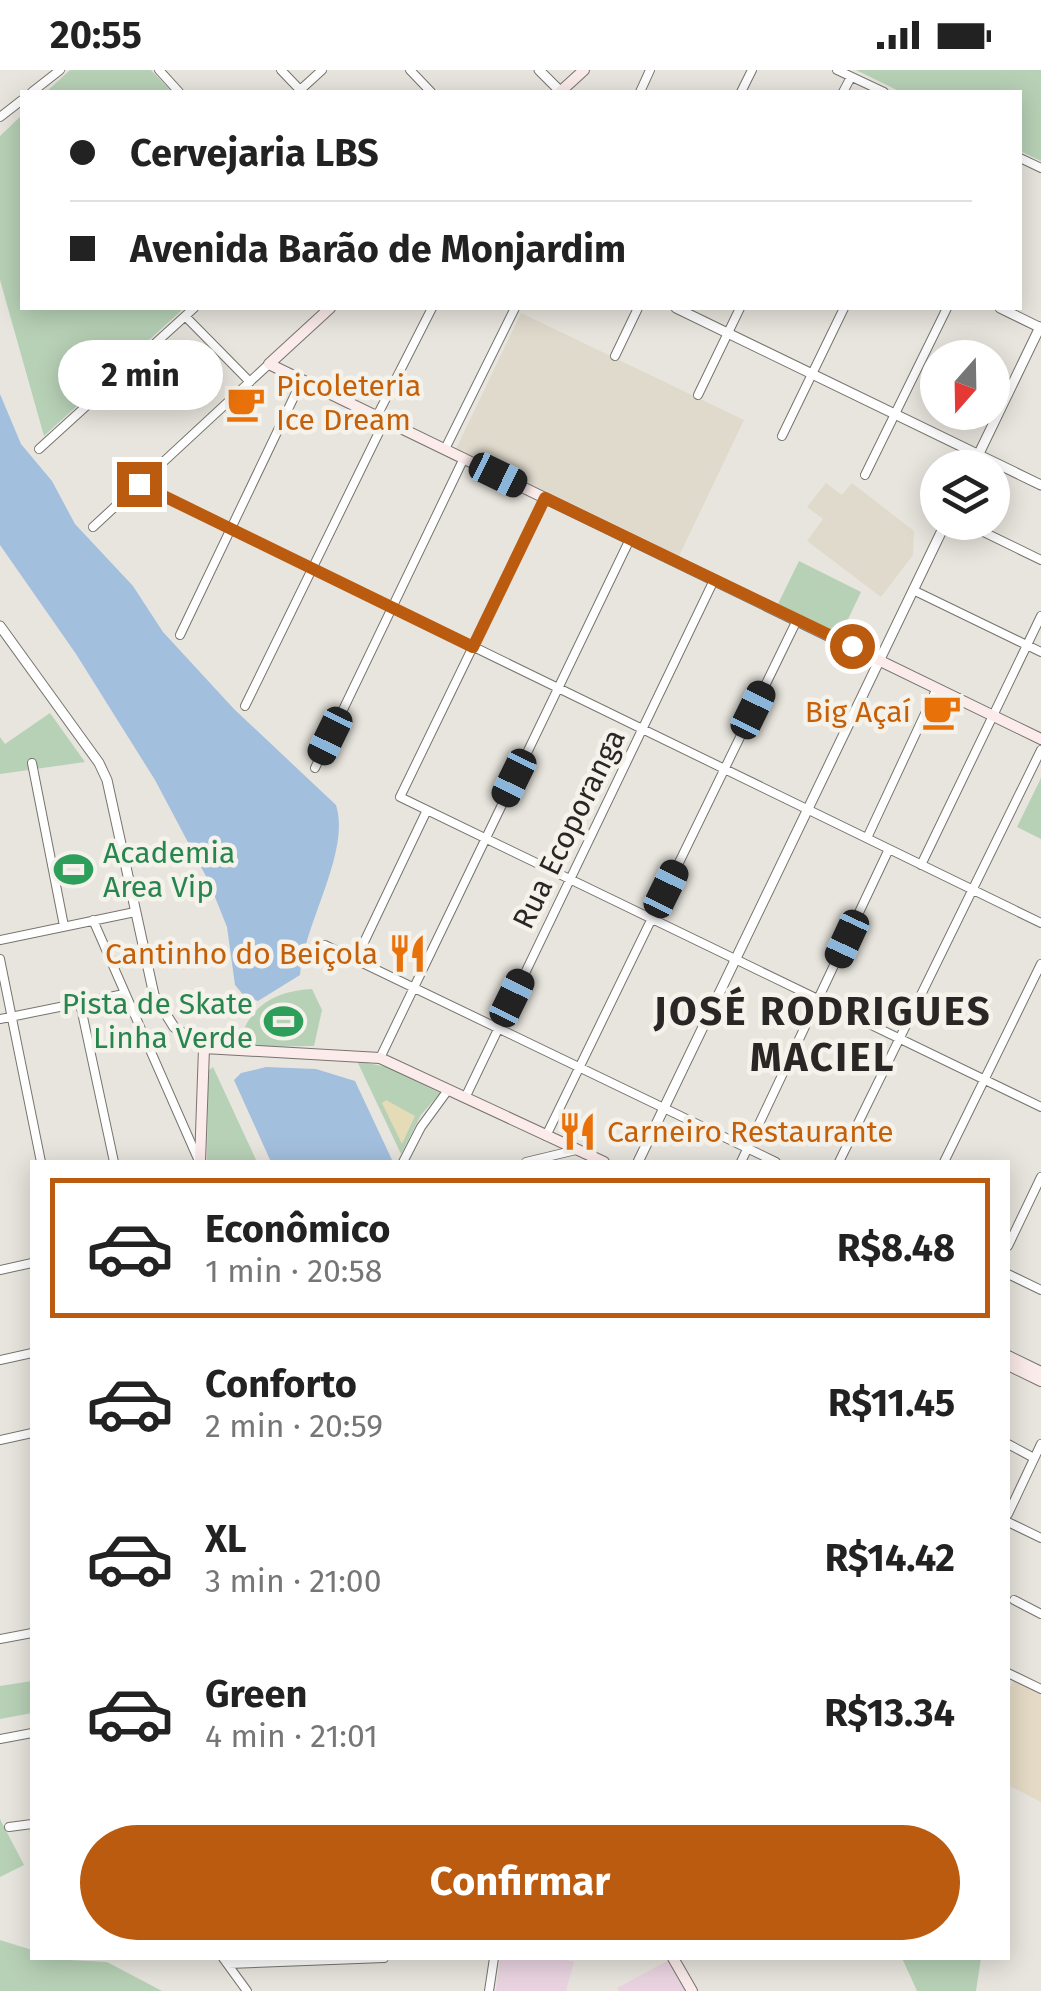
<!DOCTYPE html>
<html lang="pt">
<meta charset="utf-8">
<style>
:root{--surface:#fff;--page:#f2f2f2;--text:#222;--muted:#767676;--line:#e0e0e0;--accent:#ba5b0f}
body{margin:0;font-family:"Fira Sans",sans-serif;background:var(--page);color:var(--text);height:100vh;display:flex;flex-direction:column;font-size:38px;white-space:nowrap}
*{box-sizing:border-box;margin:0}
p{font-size:32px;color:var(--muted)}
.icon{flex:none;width:55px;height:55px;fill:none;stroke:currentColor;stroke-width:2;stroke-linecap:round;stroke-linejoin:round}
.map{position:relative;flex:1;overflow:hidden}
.sheet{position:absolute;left:30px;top:1090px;width:980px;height:800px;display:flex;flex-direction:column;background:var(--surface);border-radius:0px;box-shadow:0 5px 25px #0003}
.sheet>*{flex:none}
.guide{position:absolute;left:20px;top:20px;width:1002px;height:220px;border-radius:0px;box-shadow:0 5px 25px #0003;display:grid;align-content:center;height:220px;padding:0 50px;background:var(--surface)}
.needle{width:65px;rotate:200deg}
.controls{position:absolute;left:920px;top:270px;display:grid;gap:20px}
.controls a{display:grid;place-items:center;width:90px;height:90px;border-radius:50%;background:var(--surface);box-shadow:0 5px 25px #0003;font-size:50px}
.end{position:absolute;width:45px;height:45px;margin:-22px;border:12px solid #ba5b0f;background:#fff;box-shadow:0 0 0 5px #fff}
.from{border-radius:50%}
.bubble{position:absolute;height:70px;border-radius:35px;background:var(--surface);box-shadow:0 5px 25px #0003;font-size:32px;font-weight:700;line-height:70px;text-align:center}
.car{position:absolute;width:30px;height:60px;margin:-30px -15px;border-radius:12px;box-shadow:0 0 8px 2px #0007;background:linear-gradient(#222 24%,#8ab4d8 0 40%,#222 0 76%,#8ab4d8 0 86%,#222 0)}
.guide b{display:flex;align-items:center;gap:35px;height:95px;font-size:38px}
.guide b+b{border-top:2px solid var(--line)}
.guide i{width:25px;height:25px;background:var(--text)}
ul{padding:18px 0 0;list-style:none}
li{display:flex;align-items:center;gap:30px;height:140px;margin:0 20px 15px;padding:0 30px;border:5px solid transparent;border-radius:0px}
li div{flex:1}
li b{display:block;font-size:38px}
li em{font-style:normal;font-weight:700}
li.current{border-color:var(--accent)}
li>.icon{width:90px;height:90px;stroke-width:1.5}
.action{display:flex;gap:20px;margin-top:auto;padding:20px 50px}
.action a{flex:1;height:115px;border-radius:60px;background:var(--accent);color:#fff;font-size:40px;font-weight:700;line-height:115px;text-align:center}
.status{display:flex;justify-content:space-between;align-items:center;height:70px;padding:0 50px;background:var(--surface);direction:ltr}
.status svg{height:28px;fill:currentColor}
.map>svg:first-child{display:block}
.commercial{fill:#e4dac5}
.industrial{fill:#ead4e1}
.built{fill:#e0dacd}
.green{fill:#b7d1b6}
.sand{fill:#e5dbb6}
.water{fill:#a3bfde}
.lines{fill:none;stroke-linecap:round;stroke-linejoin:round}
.minor-casing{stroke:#77746e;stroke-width:10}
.tertiary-casing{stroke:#77746e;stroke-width:11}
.secondary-casing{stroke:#77746e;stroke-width:12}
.minor{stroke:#fff;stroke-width:8}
.tertiary{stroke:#fff;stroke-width:9}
.secondary{stroke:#fbebea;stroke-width:10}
.route{stroke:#ba5b0f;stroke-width:12}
.labels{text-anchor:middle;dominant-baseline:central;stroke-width:9;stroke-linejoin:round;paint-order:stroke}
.food-label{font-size:30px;fill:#c56008;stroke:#f5f2eb;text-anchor:start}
.street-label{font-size:30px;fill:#282725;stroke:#f5f2eb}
.leisure-label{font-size:30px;fill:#27864d;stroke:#f5f2eb;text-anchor:start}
.district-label{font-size:40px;font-weight:bold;letter-spacing:2.5px;fill:#282725;stroke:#f5f2eb}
</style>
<div class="status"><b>20:55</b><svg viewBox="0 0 49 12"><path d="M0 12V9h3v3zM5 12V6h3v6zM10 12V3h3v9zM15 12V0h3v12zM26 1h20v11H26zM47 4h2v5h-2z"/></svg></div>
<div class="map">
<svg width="1041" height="1921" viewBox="0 0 1041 1921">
<rect width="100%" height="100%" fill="#e8e5de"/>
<!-- commercial -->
<path class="commercial" d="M1013,1611L1041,1624V1732L1008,1715V1623Z"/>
<!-- industrial -->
<path class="industrial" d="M500,1888H557L574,1892L566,1921H496Z
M669,1890L687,1921H619L617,1918Z"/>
<!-- built -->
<path class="built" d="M521,243L744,350L679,486L456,379Z
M826,413L842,425L852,413L914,461L913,485L881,527L807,471L823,449L807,437Z"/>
<!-- green -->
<path class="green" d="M70,0H151L172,22H46Z
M856,0H1041V91L1020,81V22H901Z
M22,45V238H184L44,366L0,210V66Z
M799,491L861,522L841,564L778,534Z
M50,643L85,692L0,704V667L5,674Z
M1041,708V769L1017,757Z
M312,919L322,940L314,976L238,977C247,938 272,921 312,919Z
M357,991L387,997L440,1023L421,1045L401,1084Z
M213,997L257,1092H207L208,1001Z
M32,1611V1643L0,1649V1616Z
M0,1749L24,1795L0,1807Z
M0,1870L32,1880V1888L107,1892L162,1921H0Z
M902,1888H981L976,1921H917Z"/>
<!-- sand -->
<path class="sand" d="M386,1030L415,1046L402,1074L382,1033Z"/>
<!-- water -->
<path class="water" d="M0,324L21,374L52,411L75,454L133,516L163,562L234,639L336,735C351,782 304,853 300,905L258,931L245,927L235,915L227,857L209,812L155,710L76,584L0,475Z
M266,997L316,999L355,1011L393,1092H271L234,1010L241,1003Z"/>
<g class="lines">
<defs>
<path id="minor" d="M159,0L179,22
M281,0L302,22
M410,0L431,22
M837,0L884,22
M32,22L60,0
M298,22L322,0
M640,22L650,0
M741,22L752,0
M843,22L851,7
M0,47L22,30
M1020,88L1041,98
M185,246L250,312
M615,286L638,238
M698,325L740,238
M377,346L432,238
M782,366L844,238
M39,379L194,238
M445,379L515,238
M865,405L947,238
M139,414L1041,853
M545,428L400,727L1041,1037
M963,452L1041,490
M93,457L269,294
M913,520L1041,582
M180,565L302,310
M245,636L385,350
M32,693L64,856
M315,698L464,388
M867,768L937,618
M921,795L1041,546
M93,850L198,1089
M0,870L135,842
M325,875L776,1092
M0,889L41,1092
M356,889L427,740
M80,933L114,1092
M0,949L124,924
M380,988L630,469
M465,1028L714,510
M546,1066L797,550
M403,1092L421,1057L448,1020
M526,1092L576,1080
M741,1092L889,779
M839,1092L1041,680
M944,1092L1041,894
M1008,1176L1041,1107
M0,1200L32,1193
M1008,1204L1041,1220
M0,1290L32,1283
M0,1370L32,1363
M1008,1374L1034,1388
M1008,1444L1041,1374
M1008,1452L1041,1468
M1014,1530L1041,1544
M0,1569L32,1563
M1008,1603L1041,1619
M0,1669L32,1663
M9,1757L32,1754
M223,1888L247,1921
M228,1894L384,1888
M489,1921L494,1888"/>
<path id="tertiary" d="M539,0L561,22
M676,238L1041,415
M1000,238L1041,258
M972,398L1040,257
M0,556L99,693L107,710L154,925L174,957L204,978
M638,1092L946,452"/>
<path id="secondary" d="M560,22L584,0
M330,238L269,294L1041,669
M200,1092L204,978L380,988L604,1092
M1008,1286L1041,1302
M1008,1295L1041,1311
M673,1888L692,1921"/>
</defs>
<!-- minor casing -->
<use href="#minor" class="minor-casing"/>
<!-- tertiary casing -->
<use href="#tertiary" class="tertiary-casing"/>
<!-- secondary casing -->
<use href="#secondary" class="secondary-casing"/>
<!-- minor -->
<use href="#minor" class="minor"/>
<!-- tertiary -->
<use href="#tertiary" class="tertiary"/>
<!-- secondary -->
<use href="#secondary" class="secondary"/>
</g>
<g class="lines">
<!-- route -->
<path class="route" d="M139,414L473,577L545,428L852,576"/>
</g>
<!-- icons -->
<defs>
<symbol id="cafe-bare" viewBox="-9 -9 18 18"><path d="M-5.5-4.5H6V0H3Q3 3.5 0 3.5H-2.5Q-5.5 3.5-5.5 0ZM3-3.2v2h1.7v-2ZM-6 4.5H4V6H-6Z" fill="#e8710a" stroke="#f5f2eb" stroke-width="2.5" paint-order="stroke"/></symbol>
<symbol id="stadium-bare" viewBox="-9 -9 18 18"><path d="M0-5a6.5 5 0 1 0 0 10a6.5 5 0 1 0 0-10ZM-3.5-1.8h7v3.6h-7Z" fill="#2e9e5b" stroke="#f5f2eb" stroke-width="2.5" paint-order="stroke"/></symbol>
<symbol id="restaurant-bare" viewBox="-9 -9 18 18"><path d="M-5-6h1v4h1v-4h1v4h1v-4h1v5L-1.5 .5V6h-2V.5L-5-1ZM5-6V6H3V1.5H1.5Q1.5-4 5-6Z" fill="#e8710a" stroke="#f5f2eb" stroke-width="2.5" paint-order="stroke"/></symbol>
</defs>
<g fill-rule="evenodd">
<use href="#cafe-bare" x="218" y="306" width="55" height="55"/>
<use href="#cafe-bare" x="914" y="614" width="55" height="55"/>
<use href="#stadium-bare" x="46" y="772" width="55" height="55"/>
<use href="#restaurant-bare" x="380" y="856" width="55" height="55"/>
<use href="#stadium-bare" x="256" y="924" width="55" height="55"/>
<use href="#restaurant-bare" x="550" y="1034" width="55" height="55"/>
</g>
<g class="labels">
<!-- food labels -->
<g class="food-label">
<text x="276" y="316">Picoleteria<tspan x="276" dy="34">Ice Dream</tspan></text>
<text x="911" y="642" text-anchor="end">Big Açaí</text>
<text x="378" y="884" text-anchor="end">Cantinho do Beiçola</text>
<text x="607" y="1062">Carneiro Restaurante</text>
</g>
<!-- street labels -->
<g class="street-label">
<text transform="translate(569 759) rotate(-64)">Rua Ecoporanga</text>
</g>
<!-- leisure labels -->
<g class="leisure-label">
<text x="103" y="783">Academia<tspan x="103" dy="34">Area Vip</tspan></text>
<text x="253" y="934" text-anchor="end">Pista de Skate<tspan x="253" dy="34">Linha Verde</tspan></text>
</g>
<!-- district labels -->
<g class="district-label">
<text x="823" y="942">JOSÉ RODRIGUES<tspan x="823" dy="46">MACIEL</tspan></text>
</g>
</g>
</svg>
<div class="controls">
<a><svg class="needle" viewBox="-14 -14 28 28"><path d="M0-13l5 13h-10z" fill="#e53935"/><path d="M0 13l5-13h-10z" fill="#767676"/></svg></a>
<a><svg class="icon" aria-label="layers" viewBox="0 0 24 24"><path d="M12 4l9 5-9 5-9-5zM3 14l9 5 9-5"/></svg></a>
</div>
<i class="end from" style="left:852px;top:576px"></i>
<i class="end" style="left:139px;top:414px"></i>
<div class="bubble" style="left:58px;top:270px;width:165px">2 min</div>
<i class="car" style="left:498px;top:405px;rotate:116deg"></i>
<i class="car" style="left:753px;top:640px;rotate:26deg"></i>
<i class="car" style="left:330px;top:666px;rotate:206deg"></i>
<i class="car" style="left:514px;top:708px;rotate:206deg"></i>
<i class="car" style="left:666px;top:819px;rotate:26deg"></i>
<i class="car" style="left:847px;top:869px;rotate:205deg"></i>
<i class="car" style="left:512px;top:928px;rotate:26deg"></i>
<div class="guide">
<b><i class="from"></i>Cervejaria LBS</b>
<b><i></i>Avenida Barão de Monjardim</b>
</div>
<section class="sheet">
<ul>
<li class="current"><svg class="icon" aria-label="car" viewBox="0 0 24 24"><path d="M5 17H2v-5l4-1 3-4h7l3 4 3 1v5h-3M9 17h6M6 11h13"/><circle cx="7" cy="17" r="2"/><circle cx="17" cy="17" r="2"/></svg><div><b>Econômico</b><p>1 min · 20:58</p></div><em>R$8.48</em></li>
<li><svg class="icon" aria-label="car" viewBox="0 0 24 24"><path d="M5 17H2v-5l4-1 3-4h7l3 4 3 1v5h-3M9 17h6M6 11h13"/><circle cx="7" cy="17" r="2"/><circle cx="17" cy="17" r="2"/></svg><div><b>Conforto</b><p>2 min · 20:59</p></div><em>R$11.45</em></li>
<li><svg class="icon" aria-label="car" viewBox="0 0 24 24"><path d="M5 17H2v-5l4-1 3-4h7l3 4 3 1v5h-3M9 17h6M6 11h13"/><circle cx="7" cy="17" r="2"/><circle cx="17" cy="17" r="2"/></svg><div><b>XL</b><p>3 min · 21:00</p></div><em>R$14.42</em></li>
<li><svg class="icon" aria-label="car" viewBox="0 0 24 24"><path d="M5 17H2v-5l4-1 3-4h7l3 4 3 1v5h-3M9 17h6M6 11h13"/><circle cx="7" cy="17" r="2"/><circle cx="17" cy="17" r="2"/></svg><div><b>Green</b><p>4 min · 21:01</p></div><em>R$13.34</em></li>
</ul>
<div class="action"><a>Confirmar</a></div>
</section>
</div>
